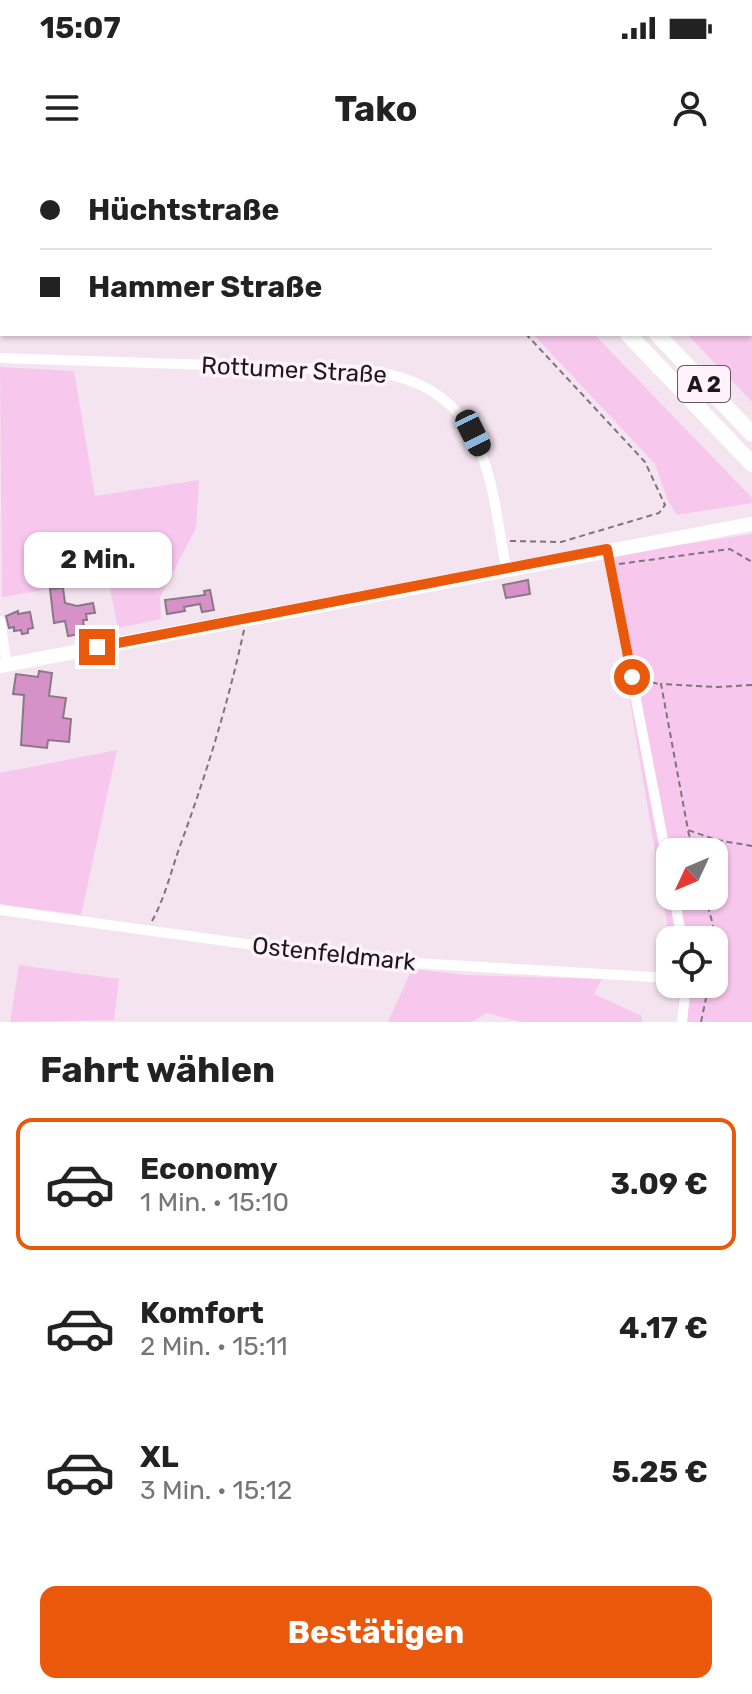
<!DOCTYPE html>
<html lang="de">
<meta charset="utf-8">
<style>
:root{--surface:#fff;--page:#f2f2f2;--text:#222;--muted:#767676;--line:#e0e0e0;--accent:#ea580c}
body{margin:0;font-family:Rubik,sans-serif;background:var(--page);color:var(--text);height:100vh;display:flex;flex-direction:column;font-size:30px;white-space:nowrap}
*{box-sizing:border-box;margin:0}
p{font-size:26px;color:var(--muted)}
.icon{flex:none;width:44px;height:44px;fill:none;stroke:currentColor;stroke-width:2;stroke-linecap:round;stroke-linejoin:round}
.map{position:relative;height:862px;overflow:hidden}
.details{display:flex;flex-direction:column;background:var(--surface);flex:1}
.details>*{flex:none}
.hud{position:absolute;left:0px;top:0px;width:752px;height:176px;box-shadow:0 2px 6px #0004;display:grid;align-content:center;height:176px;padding:0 40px;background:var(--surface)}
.needle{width:52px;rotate:226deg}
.fabs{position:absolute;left:656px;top:678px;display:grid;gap:16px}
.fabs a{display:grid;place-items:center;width:72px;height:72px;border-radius:16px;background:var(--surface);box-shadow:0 2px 6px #0004;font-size:40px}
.end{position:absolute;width:36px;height:36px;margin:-18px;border:10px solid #ea580c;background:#fff;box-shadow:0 0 0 4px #fff}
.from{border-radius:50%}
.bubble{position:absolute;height:56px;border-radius:16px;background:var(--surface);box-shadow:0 2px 6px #0004;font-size:26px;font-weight:700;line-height:56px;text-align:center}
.car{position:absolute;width:24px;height:48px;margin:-24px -12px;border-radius:10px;box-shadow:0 0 6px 2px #0007;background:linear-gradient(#222 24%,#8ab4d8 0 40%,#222 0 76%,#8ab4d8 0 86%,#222 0)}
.hud b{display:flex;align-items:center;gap:28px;height:76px;font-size:30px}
.hud b+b{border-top:2px solid var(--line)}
.hud i{width:20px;height:20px;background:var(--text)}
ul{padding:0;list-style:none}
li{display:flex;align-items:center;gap:24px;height:132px;margin:0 16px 12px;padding:0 24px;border:4px solid transparent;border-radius:16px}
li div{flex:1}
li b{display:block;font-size:30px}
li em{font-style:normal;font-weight:700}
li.on{border-color:var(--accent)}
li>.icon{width:72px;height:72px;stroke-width:1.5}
h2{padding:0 40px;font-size:36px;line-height:96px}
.cta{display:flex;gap:16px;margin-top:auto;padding:16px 40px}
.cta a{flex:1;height:92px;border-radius:16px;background:var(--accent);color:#fff;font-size:32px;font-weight:700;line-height:92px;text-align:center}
.status{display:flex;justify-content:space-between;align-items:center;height:56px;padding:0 40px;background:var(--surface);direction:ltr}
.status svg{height:22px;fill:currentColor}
header{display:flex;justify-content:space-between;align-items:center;height:104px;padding:0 40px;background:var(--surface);font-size:36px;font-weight:700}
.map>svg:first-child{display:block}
.green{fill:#f8c7ee;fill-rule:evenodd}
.building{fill:#d791c9;stroke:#887984;stroke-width:2}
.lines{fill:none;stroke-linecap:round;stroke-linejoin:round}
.path{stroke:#7e747c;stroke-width:2;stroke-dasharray:6 4;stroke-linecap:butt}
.minor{stroke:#fff;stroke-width:10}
.major{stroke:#fff;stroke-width:14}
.highway{stroke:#fff;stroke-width:16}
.route{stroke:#ea580c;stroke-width:10}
.labels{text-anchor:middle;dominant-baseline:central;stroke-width:7;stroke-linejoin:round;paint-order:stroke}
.shield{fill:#fff2fc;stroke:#61595f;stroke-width:2}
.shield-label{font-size:22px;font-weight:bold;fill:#1d181c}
.street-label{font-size:24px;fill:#1d181c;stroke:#fff2fc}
</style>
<div class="status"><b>15:07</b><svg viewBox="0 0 49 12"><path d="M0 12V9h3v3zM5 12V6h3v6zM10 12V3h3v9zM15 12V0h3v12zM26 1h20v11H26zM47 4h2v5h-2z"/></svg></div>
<header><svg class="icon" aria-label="menu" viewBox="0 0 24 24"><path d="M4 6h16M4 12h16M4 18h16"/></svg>Tako<svg class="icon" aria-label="person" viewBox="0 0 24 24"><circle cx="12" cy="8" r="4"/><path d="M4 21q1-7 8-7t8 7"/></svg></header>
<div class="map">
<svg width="752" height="862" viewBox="0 0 752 862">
<rect width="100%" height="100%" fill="#f4e4f0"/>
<!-- green -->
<path class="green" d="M732,0H752V242L687,174H750V2H731Z
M533,174H594L752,338V343L677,355L668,341L655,304Z
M0,207L74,211L95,336L199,320L196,368L160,437L161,459L118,468L108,419L2,437Z
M752,374V862H679L677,824H714V780H670V782L606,396ZM670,692H714V736H670Z
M117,590L81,755L0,744V613Z
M19,805L119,819L114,860L10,862Z
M412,809L467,815L602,819L594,834L642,856V862H521L486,853L472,862H388Z"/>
<!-- building -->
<path class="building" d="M528,420L530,434L506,438L503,425Z
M63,428L65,443L77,446L93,443L95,453L86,454L87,460H83L85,473L68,476L65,461L54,463L50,429Z
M210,430L214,450L202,452L200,444L184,447L185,451L167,454L165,440L205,435L204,431Z
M18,451V454L30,452L33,468L28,469V473L22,474L21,470L14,471V467L9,468L6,456Z
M39,511L52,513L49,536L66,538L63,558L71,559L69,582L48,580L47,588L21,585L24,535L13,534L16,514L38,517Z"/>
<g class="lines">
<!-- path -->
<path class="path" d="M337,0L341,2
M510,381L561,382L659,353L665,345L645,302L526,174
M619,404L730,389L752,402
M642,520L659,524
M752,525L717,527L661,524L688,670L717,680L752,686
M688,671L694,692
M705,736L713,765L712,780
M152,761C165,738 171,711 180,686C206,615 228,544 244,470
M701,862L709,824"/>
<!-- minor -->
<path class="minor" d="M0,198L363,210C486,224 489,309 506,409
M607,389L670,716
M0,461L7,505
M674,736L682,780
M0,750L363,800L670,818
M682,862L686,824"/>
<!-- major -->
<path class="major" d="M0,506L752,364"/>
<!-- highway -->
<path class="highway" d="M448,0L450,2
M462,0L464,2
M491,0L493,2
M515,0L517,2
M628,174L752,304
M657,174L752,274"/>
</g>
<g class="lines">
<!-- route -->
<path class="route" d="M97,487L607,389L632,517"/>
</g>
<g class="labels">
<!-- shield labels -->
<rect class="shield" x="678" y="206" width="52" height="36" rx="6"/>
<g class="shield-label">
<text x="704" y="224">A 2</text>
</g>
<!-- street labels -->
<g class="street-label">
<text transform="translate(294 210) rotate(3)">Rottumer Straße</text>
<text transform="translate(334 794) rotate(6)">Ostenfeldmark</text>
</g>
</g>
</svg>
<div class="fabs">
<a><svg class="needle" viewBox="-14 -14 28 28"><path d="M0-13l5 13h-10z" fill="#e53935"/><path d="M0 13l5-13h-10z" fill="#767676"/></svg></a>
<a><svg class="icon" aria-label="locate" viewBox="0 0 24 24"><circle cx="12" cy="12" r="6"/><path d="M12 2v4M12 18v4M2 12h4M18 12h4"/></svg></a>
</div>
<i class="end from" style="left:632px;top:517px"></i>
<i class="end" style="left:97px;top:487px"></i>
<div class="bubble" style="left:24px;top:372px;width:148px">2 Min.</div>
<i class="car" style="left:473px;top:273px;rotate:154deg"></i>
<div class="hud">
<b><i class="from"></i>Hüchtstraße</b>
<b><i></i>Hammer Straße</b>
</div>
</div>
<section class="details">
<h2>Fahrt wählen</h2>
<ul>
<li class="on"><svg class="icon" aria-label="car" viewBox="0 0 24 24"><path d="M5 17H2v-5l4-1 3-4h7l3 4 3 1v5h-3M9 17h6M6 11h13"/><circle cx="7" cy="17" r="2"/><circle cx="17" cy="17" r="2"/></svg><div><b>Economy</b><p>1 Min. · 15:10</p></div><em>3.09 €</em></li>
<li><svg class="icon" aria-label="car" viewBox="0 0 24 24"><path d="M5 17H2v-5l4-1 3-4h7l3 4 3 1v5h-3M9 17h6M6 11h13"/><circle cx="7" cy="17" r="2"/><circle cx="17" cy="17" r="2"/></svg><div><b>Komfort</b><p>2 Min. · 15:11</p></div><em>4.17 €</em></li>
<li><svg class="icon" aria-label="car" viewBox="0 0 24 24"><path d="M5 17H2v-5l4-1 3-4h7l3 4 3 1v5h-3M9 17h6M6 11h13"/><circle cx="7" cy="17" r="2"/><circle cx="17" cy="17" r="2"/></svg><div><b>XL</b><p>3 Min. · 15:12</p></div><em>5.25 €</em></li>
</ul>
<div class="cta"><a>Bestätigen</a></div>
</section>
